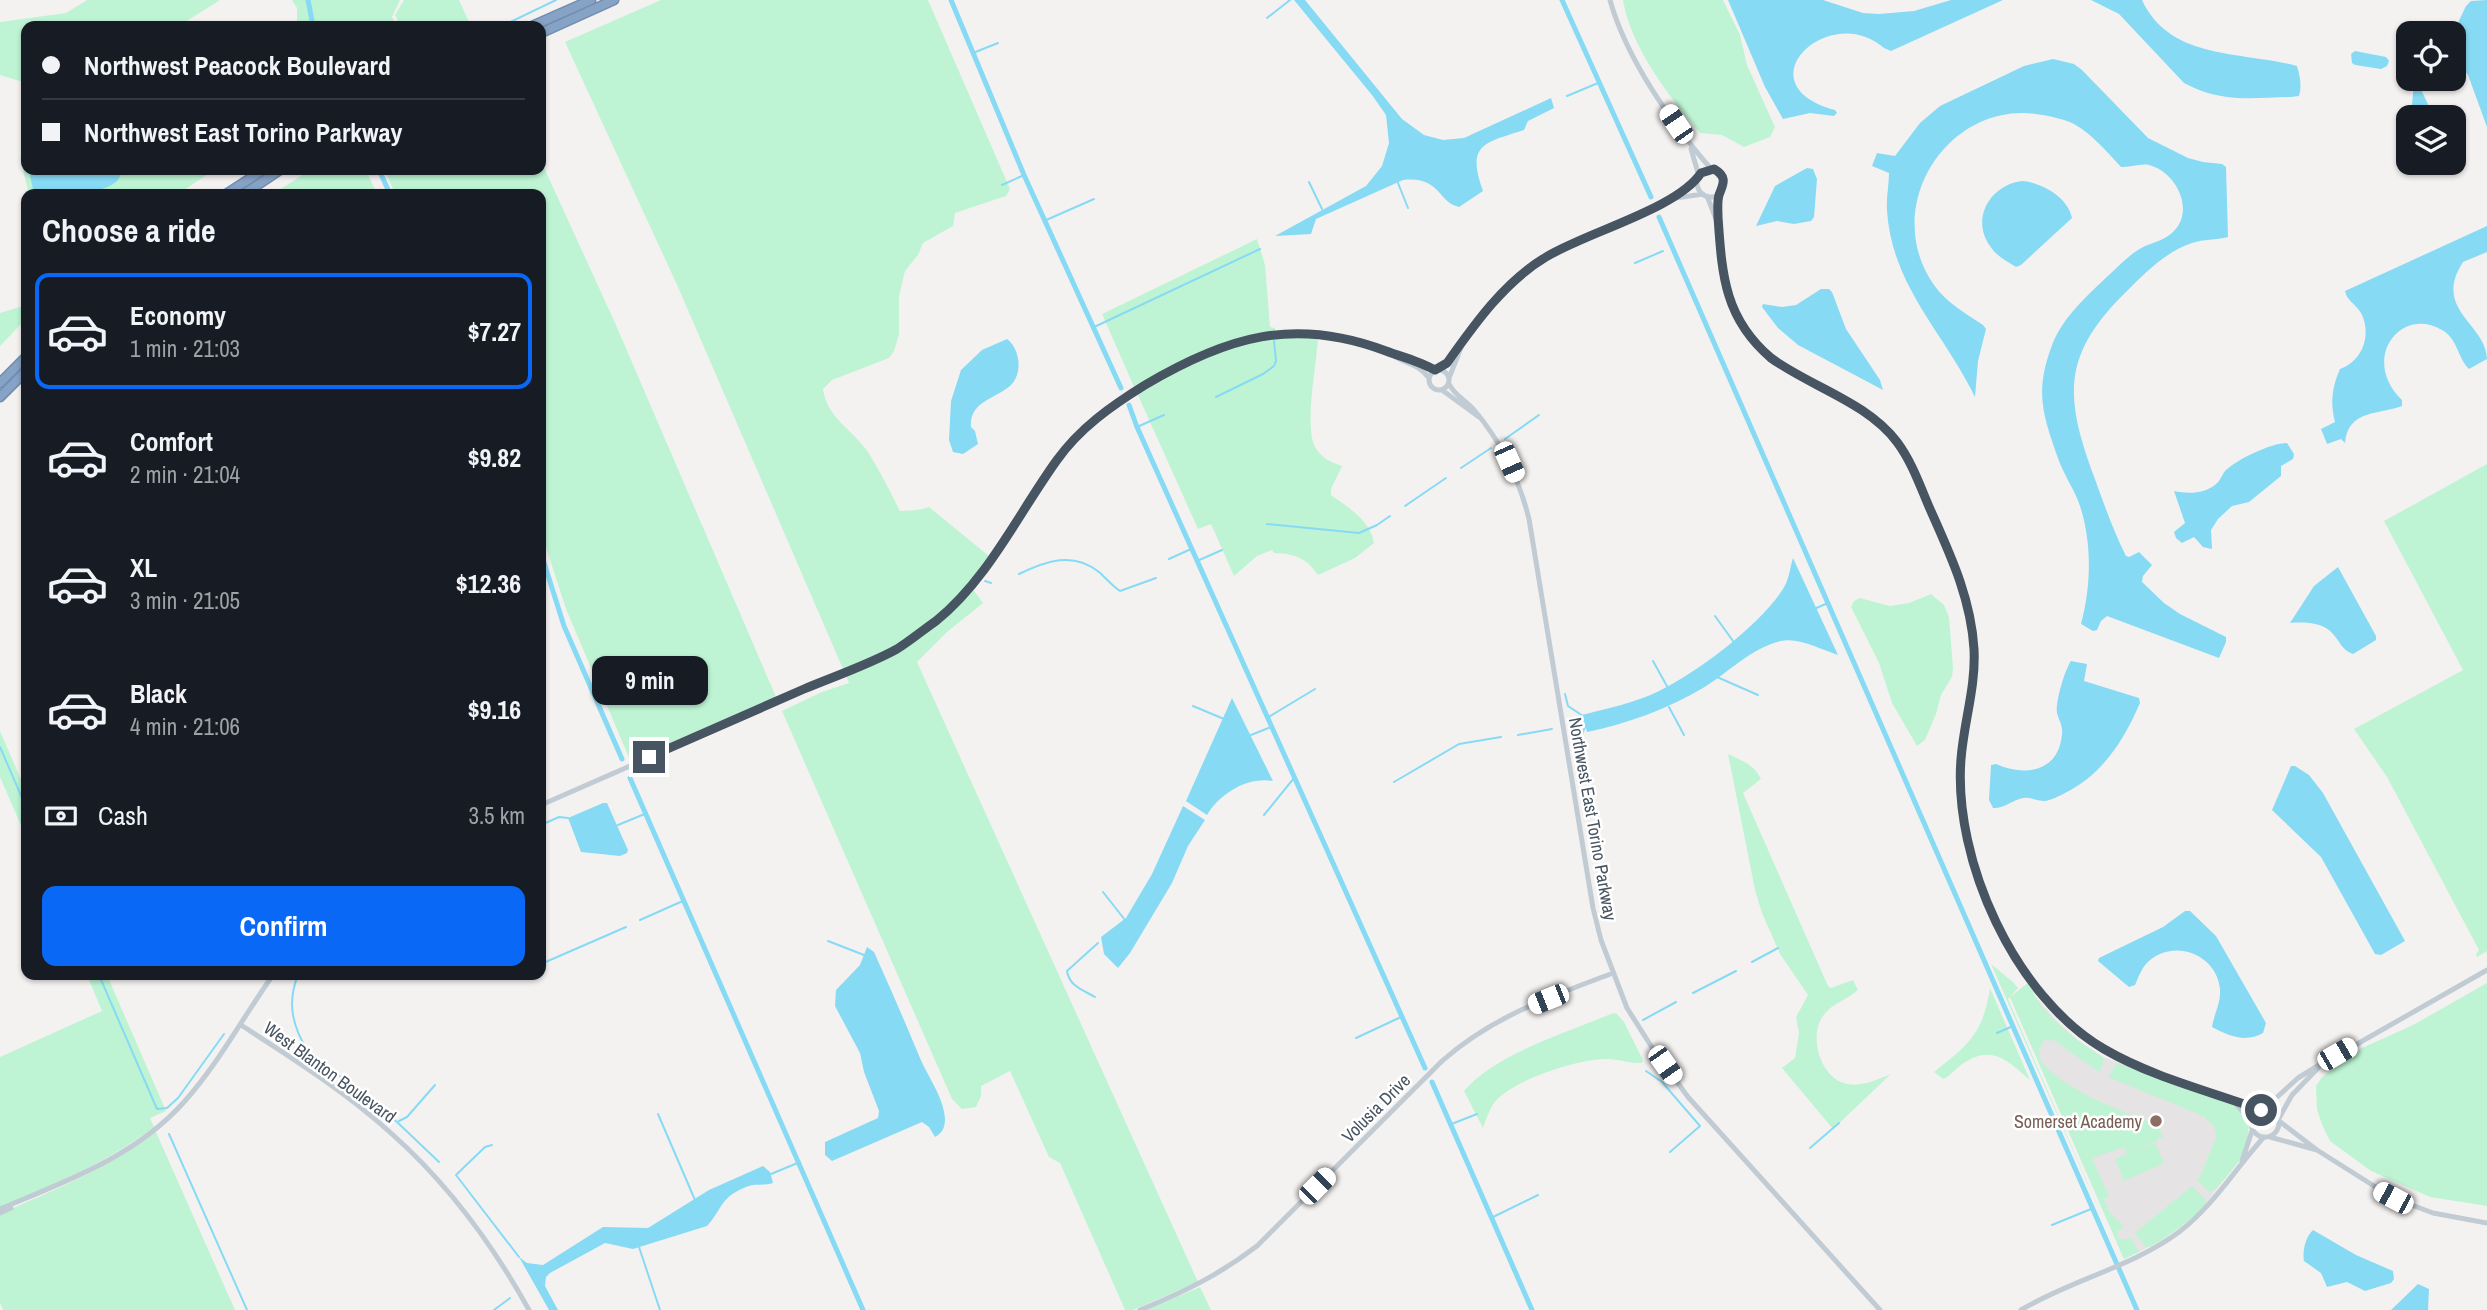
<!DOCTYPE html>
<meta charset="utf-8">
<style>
:root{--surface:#171b24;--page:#242831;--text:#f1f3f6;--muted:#9ea1a6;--line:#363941;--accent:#0969f6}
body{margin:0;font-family:"Archivo Narrow",sans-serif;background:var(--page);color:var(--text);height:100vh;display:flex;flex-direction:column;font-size:26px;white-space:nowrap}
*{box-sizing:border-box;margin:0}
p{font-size:23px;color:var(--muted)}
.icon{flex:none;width:38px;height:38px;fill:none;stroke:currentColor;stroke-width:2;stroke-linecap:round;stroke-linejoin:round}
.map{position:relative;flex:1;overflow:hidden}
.drawer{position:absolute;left:21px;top:189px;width:525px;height:791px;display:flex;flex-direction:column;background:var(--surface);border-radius:14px;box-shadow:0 2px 5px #0004}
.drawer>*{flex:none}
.top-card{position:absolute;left:21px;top:21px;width:525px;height:154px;border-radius:14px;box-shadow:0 2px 5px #0004;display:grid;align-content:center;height:154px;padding:0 21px;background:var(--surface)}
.controls{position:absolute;left:2396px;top:21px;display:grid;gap:14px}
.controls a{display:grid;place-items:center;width:70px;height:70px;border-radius:14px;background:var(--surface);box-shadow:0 2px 5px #0004;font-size:35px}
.end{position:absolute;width:32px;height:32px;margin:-16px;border:9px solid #475461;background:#fff;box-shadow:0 0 0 4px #fff}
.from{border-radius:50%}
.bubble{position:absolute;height:49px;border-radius:14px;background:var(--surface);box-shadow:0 2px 5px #0004;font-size:23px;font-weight:700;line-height:49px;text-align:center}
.car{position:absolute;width:21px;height:42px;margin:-21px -10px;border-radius:9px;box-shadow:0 0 5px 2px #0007;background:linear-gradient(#fff 24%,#345 0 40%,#fff 0 76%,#345 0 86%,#fff 0)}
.top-card b{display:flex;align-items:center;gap:24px;height:66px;font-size:26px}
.top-card b+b{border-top:2px solid var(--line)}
.top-card i{width:18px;height:18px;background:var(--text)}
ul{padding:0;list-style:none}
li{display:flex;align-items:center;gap:21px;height:116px;margin:0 14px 10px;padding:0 7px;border:4px solid transparent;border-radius:14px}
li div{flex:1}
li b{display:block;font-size:26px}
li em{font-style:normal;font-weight:700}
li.selected{border-color:var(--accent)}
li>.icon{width:63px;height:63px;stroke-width:1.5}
h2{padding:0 21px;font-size:32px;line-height:84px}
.pay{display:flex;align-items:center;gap:18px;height:77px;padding:0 21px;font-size:26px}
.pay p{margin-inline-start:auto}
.primary-button{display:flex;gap:14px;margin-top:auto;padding:14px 21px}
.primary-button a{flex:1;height:80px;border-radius:14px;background:var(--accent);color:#fff;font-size:28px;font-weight:700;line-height:80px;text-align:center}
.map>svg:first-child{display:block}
.education{fill:#e5e3e3}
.green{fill:#bef4d4}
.water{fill:#87daf4}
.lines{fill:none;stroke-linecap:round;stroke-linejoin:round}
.stream{stroke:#87daf4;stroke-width:2}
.canal{stroke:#87daf4;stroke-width:5}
.motorway-casing{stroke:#718db0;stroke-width:11}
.tertiary{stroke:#c1cbd4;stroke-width:5}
.motorway{stroke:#86a2c4;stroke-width:8}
.route{stroke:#475461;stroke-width:9}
.education-dot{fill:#8d6e63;stroke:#fff;stroke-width:2.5}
.labels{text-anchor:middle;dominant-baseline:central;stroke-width:5;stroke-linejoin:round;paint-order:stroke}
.street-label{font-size:18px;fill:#475461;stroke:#fff}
.education-label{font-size:18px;fill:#785e54;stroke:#fff;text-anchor:end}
</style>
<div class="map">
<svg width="2487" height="1310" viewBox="0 0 2487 1310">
<rect width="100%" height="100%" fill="#f4f2f1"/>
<!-- education -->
<path class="education" d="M2028,983L2036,997L2056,1020L2079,1041L2103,1057L2234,1105L2249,1124L2239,1161L2233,1167L2205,1205L2159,1242L2124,1259L2010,997Z"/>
<!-- green -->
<path class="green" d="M87,0H220L179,26H26V83L0,75V22L66,13Z
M292,0H400L392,17L397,26H297V8Z
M404,0H459L469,22L459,26H400L395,15Z
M661,0H928L1010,189L1006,196L955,213L953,226L923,243L918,255L905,271L899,296V334L894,351L889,358L832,380L823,389C827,418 853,430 868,452C880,471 890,491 900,511C912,510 917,511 929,507L989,556C965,591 933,627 894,647C878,656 860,662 843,669L678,287L565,42Z
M1623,0H1723L1740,35L1747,65L1775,127L1770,137L1744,147L1722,135L1700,133C1670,98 1630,46 1623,0Z
M26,151V170H214L178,194H29L20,158Z
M541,161L616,325L776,697L630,760L566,609L541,532V194H395L385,170H541Z
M310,170H366L377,194H273Z
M1257,239L1265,265L1270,327L1275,328V332C1220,339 1182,360 1135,389L1102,314Z
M26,305V319L0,346V313Z
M1300,336L1318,337C1317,364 1304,425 1315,447C1321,458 1331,462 1342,466L1331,489V495C1349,508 1370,520 1374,543L1355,558L1318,575C1305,557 1295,554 1274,553L1272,550L1257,556L1234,576L1211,524L1198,529L1137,393C1193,359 1233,339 1300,336Z
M2487,464V951L2477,957L2476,954L2479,950L2387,777L2354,729L2463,670L2384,521Z
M972,588L983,603L947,632L917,662L1198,1282L1133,1310H1125L1060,1163L1049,1157L1010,1071L981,1086V1096L976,1107L962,1109L952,1099L782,711L822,692L849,683L845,674L899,651L939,621Z
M1931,594L1944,605L1949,617L1953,668L1952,677L1941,695L1936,714L1925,740L1917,746L1892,703L1879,663L1851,607L1854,601L1860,598L1890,606L1909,603Z
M0,731L26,791V837L0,777Z
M1728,754C1741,760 1755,765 1761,779L1743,793L1828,986L1831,988L1853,980L1858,990C1847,1000 1832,1003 1823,1016C1808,1037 1821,1080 1848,1084C1862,1087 1878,1079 1891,1074L1833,1129L1782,1068L1795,1058L1799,1033L1796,1017L1808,995L1780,954L1762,913L1755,890Z
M1991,964L2014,983L2018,988L2008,999L2114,1244Z
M87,975H107L166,1111L150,1118L154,1127C107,1163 53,1184 0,1209V1057L102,1011Z
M2028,983C2032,988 2033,993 2036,998C2052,1023 2079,1042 2103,1057V1063L2099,1072L2052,1039L2049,1041L2046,1038L2039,1049C2040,1055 2040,1061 2044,1065C2066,1090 2126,1114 2158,1125L2164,1139L2159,1137L2157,1141L2127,1154L2155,1143L2164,1163L2124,1181L2115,1159L2127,1154L2124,1147L2092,1158L2109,1197L2103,1199L2108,1206L2106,1208L2124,1227L2116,1232L2120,1240L2131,1238L2139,1252L2124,1259L2010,997Z
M2487,983V1206L2430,1197L2371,1171L2330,1141L2323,1127L2317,1110L2316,1086L2322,1077L2362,1048L2413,1025Z
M1990,988L2030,1080C2007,1060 1991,1043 1961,1065C1954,1070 1951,1076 1943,1079L1934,1072C1968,1045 1983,1034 1990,988Z
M1613,1013L1617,1014L1624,1022L1643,1060L1642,1063C1630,1064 1617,1058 1604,1059C1576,1060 1512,1080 1494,1103C1489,1110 1486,1120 1483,1128L1464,1091C1497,1053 1566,1033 1613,1013Z
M2117,1063L2234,1105L2248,1122C2250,1133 2247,1152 2239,1161C2233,1169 2217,1191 2209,1192L2196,1178L2200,1177L2217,1135L2215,1134L2214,1125L2206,1120V1117L2108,1077Z
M156,1132L235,1310H3L0,1303V1214C54,1190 109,1168 156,1132Z
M2192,1186L2206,1200L2205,1205C2189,1222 2170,1236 2149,1247L2145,1246L2135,1233Z
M1200,1287L1211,1310H1146Z"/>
<!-- water -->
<path class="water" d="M1294,0H1305L1402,119L1424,135L1443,140L1464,138L1551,98L1554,108L1528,121L1524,130C1484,143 1466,144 1483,191L1459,207C1437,202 1441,176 1403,180L1316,219L1311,234L1275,236L1366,186L1382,166L1389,143L1386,115L1372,95Z
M1728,0H1823L1863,13L1879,14L1914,11L1951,0H2003L1891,51L1884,48C1830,0 1740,84 1835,110L1837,113L1834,116L1810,113L1783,119L1765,87Z
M2091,0H2142C2170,61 2243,51 2297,66C2300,76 2302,86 2299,96L2291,97C2251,98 2221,103 2184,83L2119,14Z
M2487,0V127L2468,75L2454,57L2453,33L2466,6L2471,1Z
M2355,51L2386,57L2389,61L2387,66L2381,69L2355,65L2352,63L2351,54Z
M2053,59L2074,64L2082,70L2148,138L2188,158L2203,162L2222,164L2226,167L2228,237C2216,240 2204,239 2192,243C2165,252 2144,274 2124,294C2059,358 2066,402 2096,482C2105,507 2114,532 2126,556L2129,557L2139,552L2152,565L2143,576L2142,582L2164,603L2180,614L2226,637V642L2219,658L2107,616L2101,621L2097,630L2093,631L2081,624C2091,587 2092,546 2081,509C2076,492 2065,477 2059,461C2044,418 2034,394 2051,348C2062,317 2087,296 2110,274C2119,266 2128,256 2138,250C2152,241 2167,242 2178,226C2192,204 2174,173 2152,166C2142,162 2131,168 2121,167C2106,151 2093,135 2074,124C2064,119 2053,117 2043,115C1949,97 1879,207 1934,285C1947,303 1965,313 1983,325L1986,329L1978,361L1975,397C1944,333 1892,286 1887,211C1886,198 1889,185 1889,173L1872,166L1877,153L1895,156L1920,123L1940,106L2024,66Z
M2416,79L2434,117H2411L2414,81Z
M1807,168L1813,169L1817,179L1814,217L1811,221L1794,224L1777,221L1756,226L1775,186Z
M29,170H123C121,173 120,177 118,180C104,196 54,194 34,194Z
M2023,181C2042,183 2068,197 2072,218L2021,265L2016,267C2007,261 1996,256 1990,246C1970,218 1991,184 2023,181Z
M2487,226V252L2463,262C2432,310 2486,323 2487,359L2469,369C2457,357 2458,339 2442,330C2400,305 2360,360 2402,400V406C2379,415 2348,409 2345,443L2341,439L2327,444L2321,429L2335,422C2330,403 2332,387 2340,369C2363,361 2372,334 2361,313C2356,304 2347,301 2345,291Z
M1821,289H1829L1832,292L1846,329L1880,380L1883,390L1798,345L1778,328L1762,307L1763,304L1782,307L1796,305Z
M1007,339C1020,349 1023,373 1011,385C996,399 969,401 971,427L975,431L978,444L963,454L953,452L949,440L951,401L961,370L982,350Z
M2287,443L2294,454L2293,459L2281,466V476L2249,502L2232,506L2218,519L2211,530L2212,549L2203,547L2194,537L2182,543L2176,538L2174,532L2185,523L2174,491C2188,494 2205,494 2216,484C2221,480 2222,474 2226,470C2238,459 2271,443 2287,443Z
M1793,558L1838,655C1822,650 1799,637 1781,641C1751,648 1728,673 1703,688C1668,709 1626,724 1587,732L1582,715C1608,708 1635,703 1659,691C1698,672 1760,625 1783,589C1789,580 1790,568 1793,558Z
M2338,567L2376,636V640L2353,654C2342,650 2341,643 2333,634C2323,622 2305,622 2290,623L2314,586Z
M2071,661L2087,664L2084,681L2139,698L2140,703C2124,740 2103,774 2065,793C2059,796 2052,800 2045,801C2037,801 2031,797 2023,798C2013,800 2003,809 1993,808L1989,800L1991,765L1996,764C2025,777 2059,772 2062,734C2063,725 2059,721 2057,713C2055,703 2065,669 2071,661Z
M1232,698L1273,781C1248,776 1219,794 1207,815L1186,801Z
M2291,766H2295L2309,775L2323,793L2405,941L2381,955L2375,954L2321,857L2272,810Z
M603,803H607L628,850L627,853L620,856L581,852L568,818Z
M1183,806L1205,820L1188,846L1172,883L1130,953L1118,968L1104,954L1101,937L1126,918L1152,874Z
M2185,911H2190L2216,936L2266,1023L2263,1033C2246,1043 2229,1036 2212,1027C2214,1014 2221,1003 2220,989C2217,955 2175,938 2149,961C2142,967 2139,976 2135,985L2129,987L2098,961L2099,958L2163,927Z
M867,947L874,952C890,987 905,1022 920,1058C928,1077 944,1098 945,1119C945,1128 942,1133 935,1137L929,1127L922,1122L832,1161L825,1155V1142L878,1118L879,1111L864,1072L860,1053L835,1006L836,990L860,965Z
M763,1166L770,1172L773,1183C764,1186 755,1183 746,1187C720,1197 722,1210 707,1226L633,1249L605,1243L550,1273L546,1277L545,1286L558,1310H549L519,1257L527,1263L543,1265L603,1227L648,1228L709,1190Z
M2313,1230L2356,1255L2393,1271L2394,1279L2391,1283L2365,1291L2347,1282L2327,1287L2321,1273L2304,1261C2302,1251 2306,1236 2313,1230Z
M2418,1284L2429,1289L2428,1310H2391Z"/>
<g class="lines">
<!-- stream -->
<path class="stream" d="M1267,18L1290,0
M502,26L556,0
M973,53L998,43
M1567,96L1598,83
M1309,182L1322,209
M1398,183L1408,208
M1002,185L1024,175
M1044,221L1094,199
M1635,263L1663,251
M1092,328L1260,249
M1216,397L1263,374L1274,366L1276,361L1274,341
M1137,427L1164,415
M1505,439L1539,415
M1461,468L1491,448
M1405,506L1446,478
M1267,524L1359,533L1377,525L1390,516
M1169,559L1191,549
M1197,561L1222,550
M1019,574C1046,561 1073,551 1099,572C1106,578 1112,586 1120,591L1156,578
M985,581L991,583
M1814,609L1828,603
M1715,616L1733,641
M1653,661L1668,688
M1717,677L1758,695
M1565,694L1568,706L1583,716
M1193,706L1224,719
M1669,707L1684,735
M1267,718L1315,689
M1251,735L1271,727
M1518,735L1552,729
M0,747L26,807
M1577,765L1574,753L1585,727
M1394,782L1459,744L1501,737
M1264,815L1294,778
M541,825L559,817L568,818
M618,825L647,813
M1103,892L1125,920
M640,920L685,900
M828,941L864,955
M1752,962L1778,948
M541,964L626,927
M99,975L157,1109L167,1108L178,1098L224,1034
M298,975C287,1002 292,1025 307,1050L397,1122L439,1162
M1693,993L1736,971
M1095,997C1083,990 1069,986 1067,971L1098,943
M1643,1020L1676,1002
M1997,1033L2013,1026
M1356,1038L1401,1017
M1646,1071L1662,1082L1700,1126L1670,1152
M658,1114L695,1200
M399,1121L407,1117L435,1085
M1449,1125L1477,1114
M169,1134L247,1310
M492,1145L485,1147L456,1175L519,1257
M1810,1148L1839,1123
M771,1174L800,1162
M1491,1218L1538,1195
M2052,1225L2091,1209
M639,1247L660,1310
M494,1310L510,1298"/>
<!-- canal -->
<path class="canal" d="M308,0L313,26
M951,0L1024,175L1121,388
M1562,0L1651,197
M379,170L390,194
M1659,217L2137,1310
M1129,405L1137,427L1425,1068
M541,553L564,626L622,759
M630,778L863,1310
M1432,1082L1532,1310"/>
<defs>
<path id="motorway" d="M532,26L591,0
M541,33L614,0
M226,194L263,170
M244,194L280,170
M0,383L26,357
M0,397L26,371"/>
</defs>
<!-- motorway casing -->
<use href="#motorway" class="motorway-casing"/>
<!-- tertiary -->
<path class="tertiary" d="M1610,0C1626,58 1672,124 1711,169
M1691,149L1699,176
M1697 183a14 14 0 1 1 28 0a14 14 0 1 1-28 0Z
M1719,194C1717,212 1719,230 1721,248C1725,295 1734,326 1771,358C1811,387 1867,402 1897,442C1912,462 1920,486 1930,509C1954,565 1976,613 1974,675C1973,704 1963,731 1961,759C1953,860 2014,998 2104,1049C2152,1077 2209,1092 2261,1110
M1707,196L1716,219
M1676,198L1703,194
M1390,352L1411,357L1435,371
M1440,369L1448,364L1493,302L1507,288L1543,259L1565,246L1673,199L1697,180
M1429 380a10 10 0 1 1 20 0a10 10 0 1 1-20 0Z
M1449,378L1462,345
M1449,384C1455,396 1467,401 1475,411C1501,442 1519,479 1529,519L1593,908L1601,940L1627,1008L1653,1049L1688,1097L1880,1310
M1442,390L1479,417
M541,805L897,649C924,629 952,609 973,583C1007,543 1029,493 1063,452C1088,423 1116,403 1149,383C1208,348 1264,325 1334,336C1355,339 1377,345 1394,356C1406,364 1419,364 1429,378
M241,1025C292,1058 346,1092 392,1134C447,1183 493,1245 529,1310
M2236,1104L2252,1123
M2264,1109L2298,1078L2319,1065
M2251 1123a14 14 0 1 1 28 0a14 14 0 1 1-28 0Z
M2278,1120L2292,1095L2322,1064L2487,970
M2279,1121L2317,1150L2393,1198L2433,1213L2487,1223
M2270,1137L2317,1150
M2242,1161L2253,1128
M0,1209C66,1181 135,1157 184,1102C219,1063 243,1017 273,975
M0,1213L11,1208
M1140,1310C1184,1292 1219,1275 1257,1246L1442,1061C1493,1016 1550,997 1613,973
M2021,1310C2071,1280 2132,1267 2179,1232C2214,1205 2235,1169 2264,1137"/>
<!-- motorway -->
<use href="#motorway" class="motorway"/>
</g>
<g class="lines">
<!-- route -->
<path class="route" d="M649,757C701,734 753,711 804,689C835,676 868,665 897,649C910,641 923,630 936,621C988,579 1018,514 1057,460C1080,428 1111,406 1145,385C1226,337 1294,316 1386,351C1405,358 1416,360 1435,370L1447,363C1474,325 1504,282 1546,257C1587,232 1677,209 1701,173L1714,169C1728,177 1723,184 1719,195C1717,202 1718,210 1718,217C1722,274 1724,318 1771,358C1811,387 1867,402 1897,442C1912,462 1920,486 1930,509C1950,554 1971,598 1974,649C1976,687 1964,721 1961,759C1953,860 2015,997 2104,1049C2152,1077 2209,1091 2261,1110"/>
</g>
<!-- markers -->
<circle class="education-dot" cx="2156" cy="1121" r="7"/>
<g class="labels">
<!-- street labels -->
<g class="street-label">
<text transform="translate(1593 819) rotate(80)">Northwest East Torino Parkway</text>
<text transform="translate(330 1072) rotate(36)">West Blanton Boulevard</text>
<text transform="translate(1376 1108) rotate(-45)">Volusia Drive</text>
</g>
<!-- education labels -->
<g class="education-label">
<text x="2142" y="1121">Somerset Academy</text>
</g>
</g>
</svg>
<div class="controls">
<a><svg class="icon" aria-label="locate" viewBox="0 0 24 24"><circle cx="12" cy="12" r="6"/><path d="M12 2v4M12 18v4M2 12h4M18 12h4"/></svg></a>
<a><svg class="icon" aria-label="layers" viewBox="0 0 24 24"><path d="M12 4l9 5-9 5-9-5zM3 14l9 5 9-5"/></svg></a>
</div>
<i class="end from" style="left:2261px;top:1110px"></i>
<i class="end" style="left:649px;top:757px"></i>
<div class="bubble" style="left:592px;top:656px;width:116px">9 min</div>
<i class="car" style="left:1676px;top:124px;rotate:326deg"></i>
<i class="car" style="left:1509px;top:462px;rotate:156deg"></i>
<i class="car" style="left:1548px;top:999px;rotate:248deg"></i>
<i class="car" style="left:2337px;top:1054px;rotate:60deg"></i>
<i class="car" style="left:1665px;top:1065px;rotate:145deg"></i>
<i class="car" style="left:1317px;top:1186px;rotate:45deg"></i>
<i class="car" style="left:2393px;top:1198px;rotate:298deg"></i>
<div class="top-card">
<b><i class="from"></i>Northwest Peacock Boulevard</b>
<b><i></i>Northwest East Torino Parkway</b>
</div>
<section class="drawer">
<h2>Choose a ride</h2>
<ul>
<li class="selected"><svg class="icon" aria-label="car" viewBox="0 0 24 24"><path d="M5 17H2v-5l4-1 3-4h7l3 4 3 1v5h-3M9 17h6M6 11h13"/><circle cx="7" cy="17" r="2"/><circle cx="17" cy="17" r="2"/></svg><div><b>Economy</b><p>1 min · 21:03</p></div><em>$7.27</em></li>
<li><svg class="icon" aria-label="car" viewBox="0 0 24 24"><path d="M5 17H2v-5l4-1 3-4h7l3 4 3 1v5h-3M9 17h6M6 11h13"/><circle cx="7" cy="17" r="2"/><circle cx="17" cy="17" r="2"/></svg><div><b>Comfort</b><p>2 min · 21:04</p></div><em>$9.82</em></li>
<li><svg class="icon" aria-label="car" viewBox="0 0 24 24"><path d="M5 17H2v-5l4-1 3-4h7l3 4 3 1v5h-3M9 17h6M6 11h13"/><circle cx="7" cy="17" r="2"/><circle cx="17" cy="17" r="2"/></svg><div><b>XL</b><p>3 min · 21:05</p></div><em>$12.36</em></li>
<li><svg class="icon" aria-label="car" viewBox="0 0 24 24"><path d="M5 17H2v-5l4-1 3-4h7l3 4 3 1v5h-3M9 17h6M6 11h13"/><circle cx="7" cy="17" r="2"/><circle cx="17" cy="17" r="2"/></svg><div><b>Black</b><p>4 min · 21:06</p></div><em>$9.16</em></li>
</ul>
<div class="pay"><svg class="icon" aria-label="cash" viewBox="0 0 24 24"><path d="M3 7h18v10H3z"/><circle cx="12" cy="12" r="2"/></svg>Cash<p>3.5 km</p></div>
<div class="primary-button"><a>Confirm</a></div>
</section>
</div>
